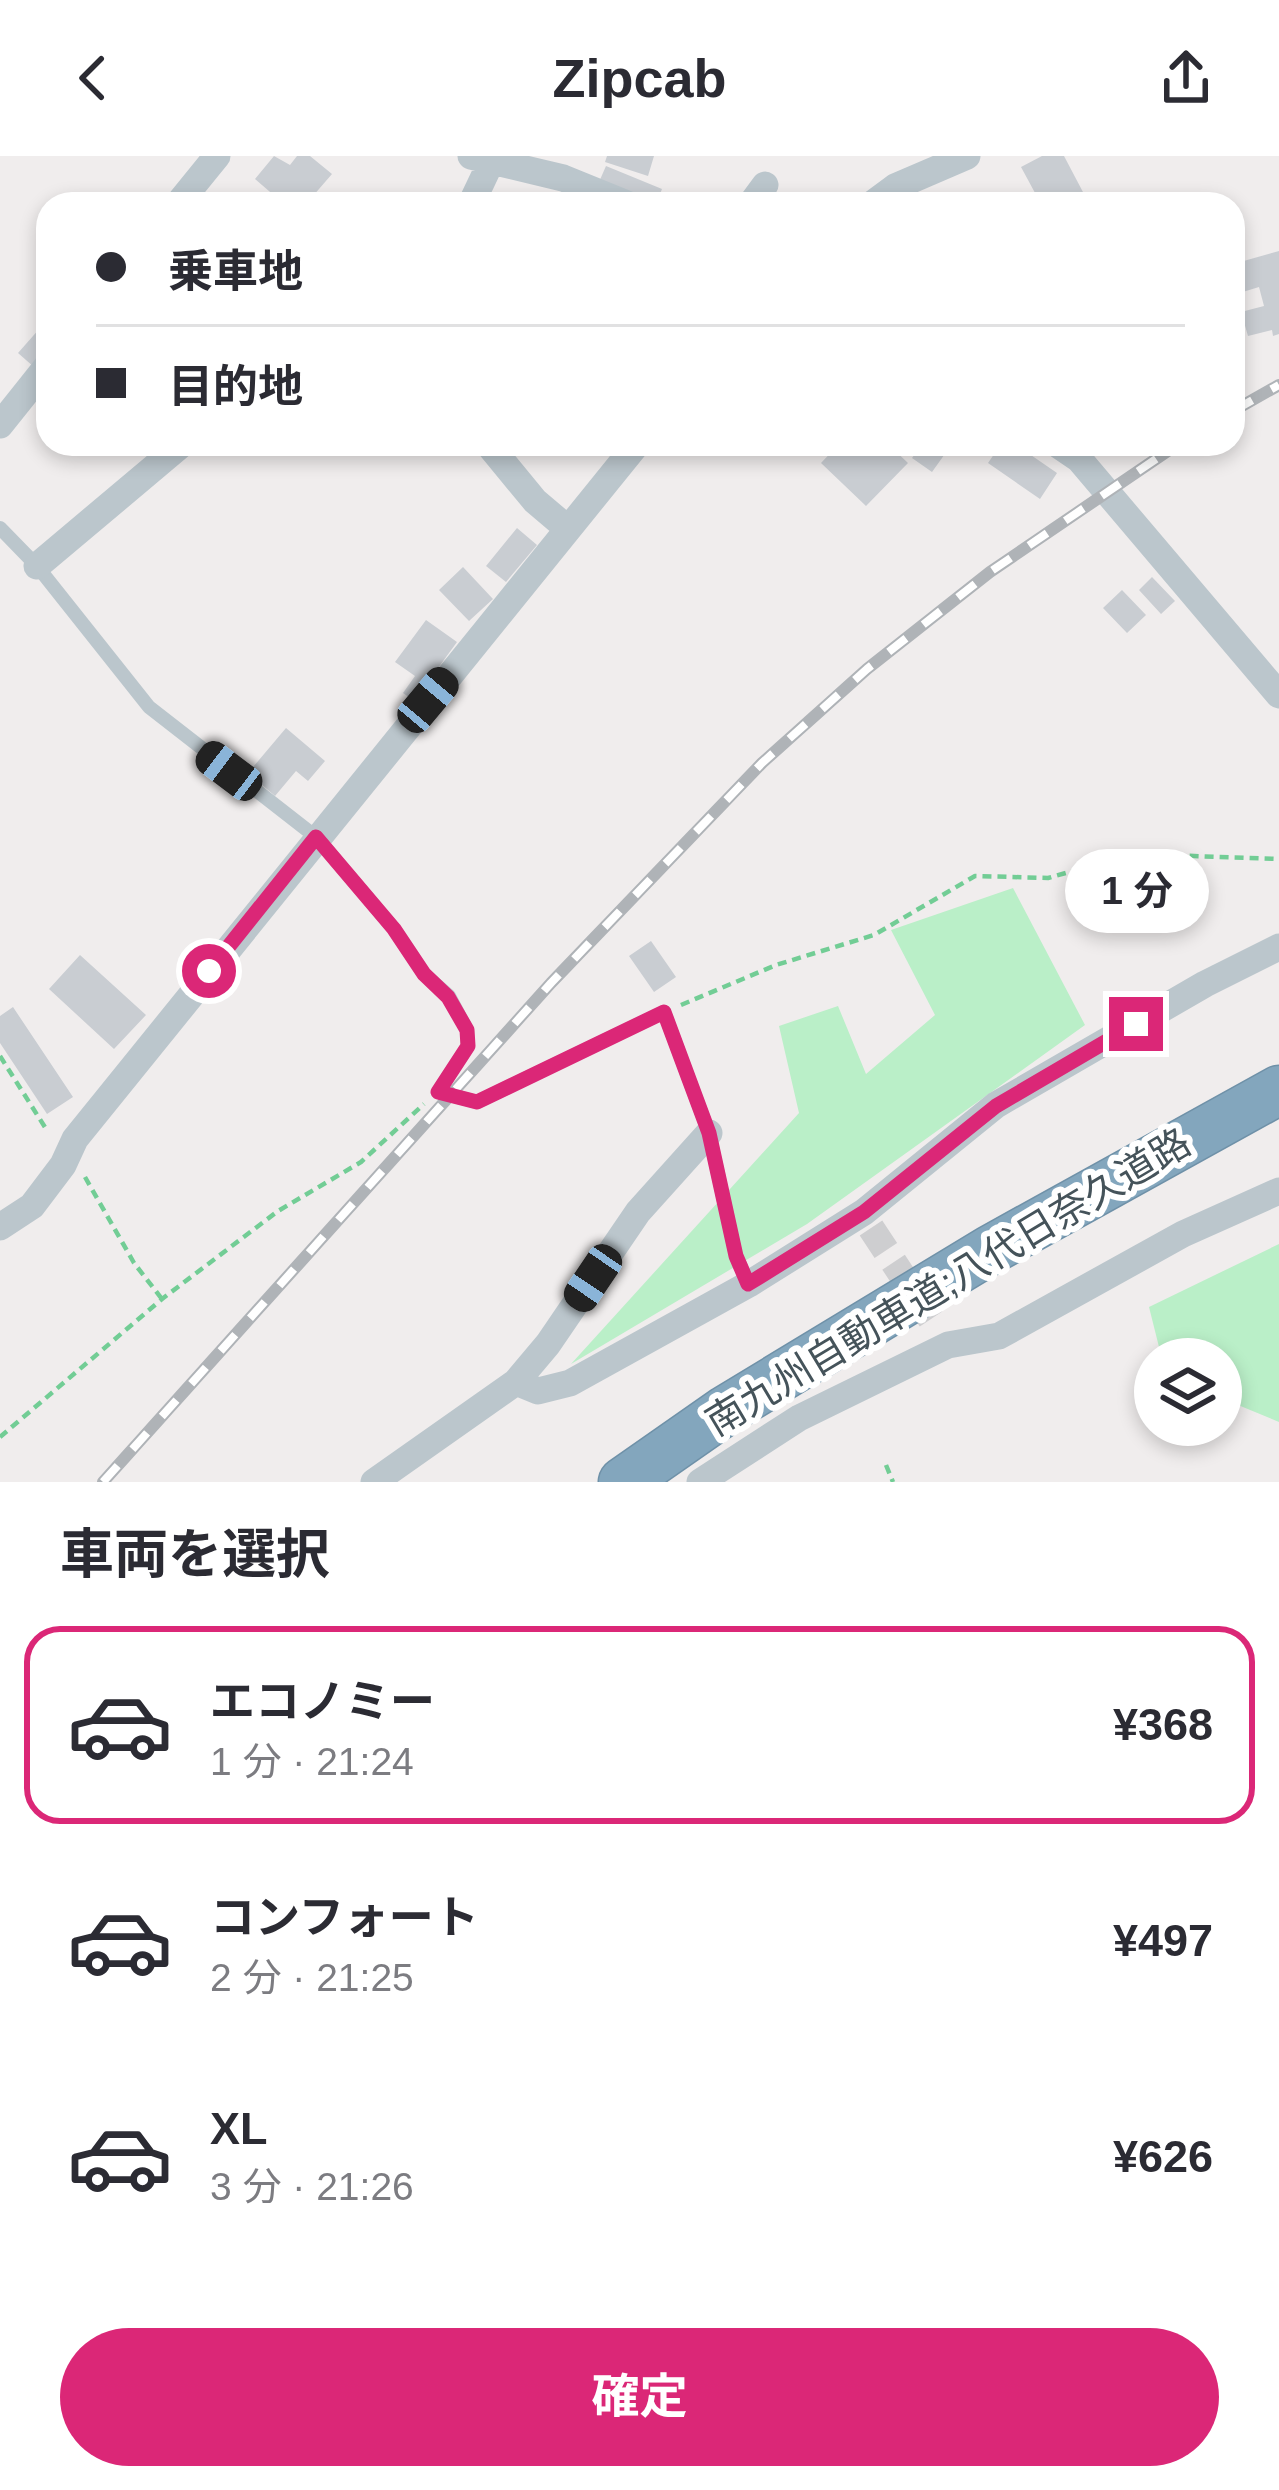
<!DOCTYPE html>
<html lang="ja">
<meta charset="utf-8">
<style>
:root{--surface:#fff;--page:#f2f2f3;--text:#2b2b33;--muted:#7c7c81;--line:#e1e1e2;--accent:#db2777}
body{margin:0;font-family:Helvetica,"Noto Sans JP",sans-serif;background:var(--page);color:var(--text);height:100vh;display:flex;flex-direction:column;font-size:45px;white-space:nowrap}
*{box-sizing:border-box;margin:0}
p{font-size:39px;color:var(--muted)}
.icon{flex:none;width:66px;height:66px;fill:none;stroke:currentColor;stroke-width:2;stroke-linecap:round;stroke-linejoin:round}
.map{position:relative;height:1326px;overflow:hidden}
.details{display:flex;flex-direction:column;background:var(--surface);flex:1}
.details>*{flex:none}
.top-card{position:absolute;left:36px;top:36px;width:1209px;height:264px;border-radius:36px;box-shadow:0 6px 18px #0003;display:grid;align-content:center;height:264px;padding:0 60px;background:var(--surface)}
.controls{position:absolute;left:1134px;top:1182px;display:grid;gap:24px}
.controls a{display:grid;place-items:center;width:108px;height:108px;border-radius:50%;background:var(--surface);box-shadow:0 6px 18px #0003;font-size:60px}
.end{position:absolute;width:54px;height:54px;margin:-27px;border:15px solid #db2777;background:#fff;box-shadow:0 0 0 6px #fff}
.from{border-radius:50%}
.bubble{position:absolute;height:84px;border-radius:42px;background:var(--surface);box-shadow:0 6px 18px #0003;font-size:39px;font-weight:700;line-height:84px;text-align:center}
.car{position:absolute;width:36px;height:72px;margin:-36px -18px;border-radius:15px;box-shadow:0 0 9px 3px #0007;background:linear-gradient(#222 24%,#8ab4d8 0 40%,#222 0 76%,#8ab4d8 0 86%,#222 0)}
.top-card b{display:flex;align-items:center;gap:42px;height:114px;font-size:45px}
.top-card b+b{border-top:3px solid var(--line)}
.top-card i{width:30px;height:30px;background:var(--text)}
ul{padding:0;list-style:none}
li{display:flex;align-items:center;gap:36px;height:198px;margin:0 24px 18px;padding:0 36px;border:6px solid transparent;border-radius:36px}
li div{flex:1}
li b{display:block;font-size:45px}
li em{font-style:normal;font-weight:700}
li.on{border-color:var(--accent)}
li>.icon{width:108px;height:108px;stroke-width:1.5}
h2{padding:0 60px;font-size:54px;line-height:144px}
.cta{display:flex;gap:24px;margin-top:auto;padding:24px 60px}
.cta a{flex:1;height:138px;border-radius:72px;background:var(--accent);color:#fff;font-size:48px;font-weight:700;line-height:138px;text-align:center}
header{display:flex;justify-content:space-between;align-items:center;height:156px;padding:0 60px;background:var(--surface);font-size:54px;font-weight:700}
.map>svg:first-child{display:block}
.green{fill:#baefc8}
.building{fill:#c9cdd2}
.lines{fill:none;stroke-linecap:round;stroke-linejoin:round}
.minor-tunnel{stroke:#ceced0;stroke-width:27;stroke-dasharray:27 14;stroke-linecap:butt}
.motorway-casing{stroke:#6f91a8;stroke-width:51}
.path{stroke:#72cd95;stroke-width:4.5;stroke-dasharray:9 6;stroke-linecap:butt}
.service{stroke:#bbc6cc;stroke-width:14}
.minor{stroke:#bbc6cc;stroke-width:27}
.motorway{stroke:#83a6bd;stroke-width:48}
.rail-casing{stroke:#afb3b7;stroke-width:12}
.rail{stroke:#fff;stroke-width:8;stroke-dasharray:22;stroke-linecap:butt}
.route{stroke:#db2777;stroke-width:15}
.labels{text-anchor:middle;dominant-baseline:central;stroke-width:12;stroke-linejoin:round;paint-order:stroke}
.street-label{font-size:39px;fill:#45535a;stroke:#fff}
</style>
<header><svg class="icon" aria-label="back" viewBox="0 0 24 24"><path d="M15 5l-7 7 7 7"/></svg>Zipcab<svg class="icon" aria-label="share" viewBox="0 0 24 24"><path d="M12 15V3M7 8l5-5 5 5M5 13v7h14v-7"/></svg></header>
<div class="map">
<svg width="1279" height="1326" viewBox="0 0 1279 1326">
<rect width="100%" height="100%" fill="#f0eded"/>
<!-- green -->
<path class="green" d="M1013,732L1085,869L807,1068L571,1208L799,957L779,870L838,850L866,918L935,859L891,774Z
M1279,1088V1266L1221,1242V1203H1162L1149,1151Z"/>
<!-- building -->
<path class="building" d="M274,0L290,9L297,0H310L332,18L306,48H284L255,23Z
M607,0H654L648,20L605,6Z
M1042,0H1064L1084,38L1066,48H1041L1021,11Z
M606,10L662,33L656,48L599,26Z
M1279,95V178L1273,180L1272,174L1248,180L1241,156L1264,150L1259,131L1233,139V108Z
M48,163V195L34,211L18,197Z
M839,288H888L908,307L866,350L821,307Z
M922,288H952L932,316L912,302Z
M1001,288H1015L1057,317L1040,343L988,307Z
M517,372L537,389L506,426L486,410Z
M463,411L493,443L469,465L439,434Z
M1152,421L1175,445L1161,458L1139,434Z
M1122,434L1146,459L1127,477L1103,452Z
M426,464L457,486L414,545L403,537L415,520L395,506Z
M286,572L325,605L308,625L296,615L275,640L248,617Z
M651,785L676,821L654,836L629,800Z
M80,799L146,859L114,893L49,833Z
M13,851L73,941L47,958L0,887V860Z"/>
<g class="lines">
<!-- minor-tunnel -->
<path class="minor-tunnel" d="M871,1072L935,1169"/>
<defs>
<path id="motorway" d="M623,1326L726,1254L990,1094L1279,934"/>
</defs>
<!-- motorway casing -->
<use href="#motorway" class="motorway-casing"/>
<!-- path -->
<path class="path" d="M681,849L776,809L874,779L975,720L1048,722L1115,703L1165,699L1279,703
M0,900L48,976
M85,1021L134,1107L162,1143
M0,1281L162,1143L278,1055L361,1006L424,948
M886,1309L893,1326"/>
<!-- service -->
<path class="service" d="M0,372L37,410L149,551L316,681L394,773L424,818L449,840L467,874L468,890L438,936L477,946L664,856L709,977L736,1100L749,1128"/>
<!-- minor -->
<path class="minor" d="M471,0L563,22L627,48
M178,48L217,0
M471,48L491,6
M751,48L765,29
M872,48L895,31L967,0
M0,269L48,209
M488,288L535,345L568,373
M1057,288L1079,303L1279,539
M37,410L182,288
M0,1071L32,1050L63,1009L75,983L637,288
M516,1226L548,1188L638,1056L709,977
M374,1326L516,1226L538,1235L570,1227L749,1128L864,1056L996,949L1205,828L1279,791
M700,1326L799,1262L948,1189L999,1180L1183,1078L1279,1035"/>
<!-- motorway -->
<use href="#motorway" class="motorway"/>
<defs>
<path id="rail" d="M1233,255L1279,229
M103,1326L551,827L762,607L867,513L990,416L1178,288"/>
</defs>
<!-- rail casing -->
<use href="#rail" class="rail-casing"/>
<!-- rail -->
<use href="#rail" class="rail"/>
</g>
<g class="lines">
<!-- route -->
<path class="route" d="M209,815L316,681L394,773L424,818L448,841L467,874L468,890L438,936L477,946L664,856L709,977L736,1100L748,1128L864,1056L996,950L1136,868"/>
</g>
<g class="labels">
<!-- street labels -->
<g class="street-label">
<text transform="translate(948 1126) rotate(-31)">南九州自動車道;八代日奈久道路</text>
</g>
</g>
</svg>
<div class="controls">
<a><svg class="icon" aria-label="layers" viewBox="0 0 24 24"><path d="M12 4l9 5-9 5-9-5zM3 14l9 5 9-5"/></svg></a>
</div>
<i class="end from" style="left:209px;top:815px"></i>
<i class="end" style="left:1136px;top:868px"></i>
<div class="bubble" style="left:1065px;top:693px;width:144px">1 分</div>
<i class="car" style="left:428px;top:544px;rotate:40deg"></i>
<i class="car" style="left:229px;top:615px;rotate:307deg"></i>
<i class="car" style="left:593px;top:1122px;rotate:214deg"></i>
<div class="top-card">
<b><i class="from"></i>乗車地</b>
<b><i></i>目的地</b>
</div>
</div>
<section class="details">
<h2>車両を選択</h2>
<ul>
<li class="on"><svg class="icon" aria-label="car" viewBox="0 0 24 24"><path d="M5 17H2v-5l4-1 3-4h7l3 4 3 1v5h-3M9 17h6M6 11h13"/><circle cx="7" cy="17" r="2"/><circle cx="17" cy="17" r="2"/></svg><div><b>エコノミー</b><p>1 分 · 21:24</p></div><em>¥368</em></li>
<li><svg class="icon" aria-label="car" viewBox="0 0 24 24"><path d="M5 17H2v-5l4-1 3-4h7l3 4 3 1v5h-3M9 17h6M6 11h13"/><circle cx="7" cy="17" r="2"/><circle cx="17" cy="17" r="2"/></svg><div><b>コンフォート</b><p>2 分 · 21:25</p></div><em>¥497</em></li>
<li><svg class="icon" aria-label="car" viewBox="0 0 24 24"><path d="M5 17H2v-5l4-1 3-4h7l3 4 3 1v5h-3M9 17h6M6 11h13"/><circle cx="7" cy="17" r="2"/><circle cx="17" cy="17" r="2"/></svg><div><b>XL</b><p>3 分 · 21:26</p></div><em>¥626</em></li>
</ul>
<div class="cta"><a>確定</a></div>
</section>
